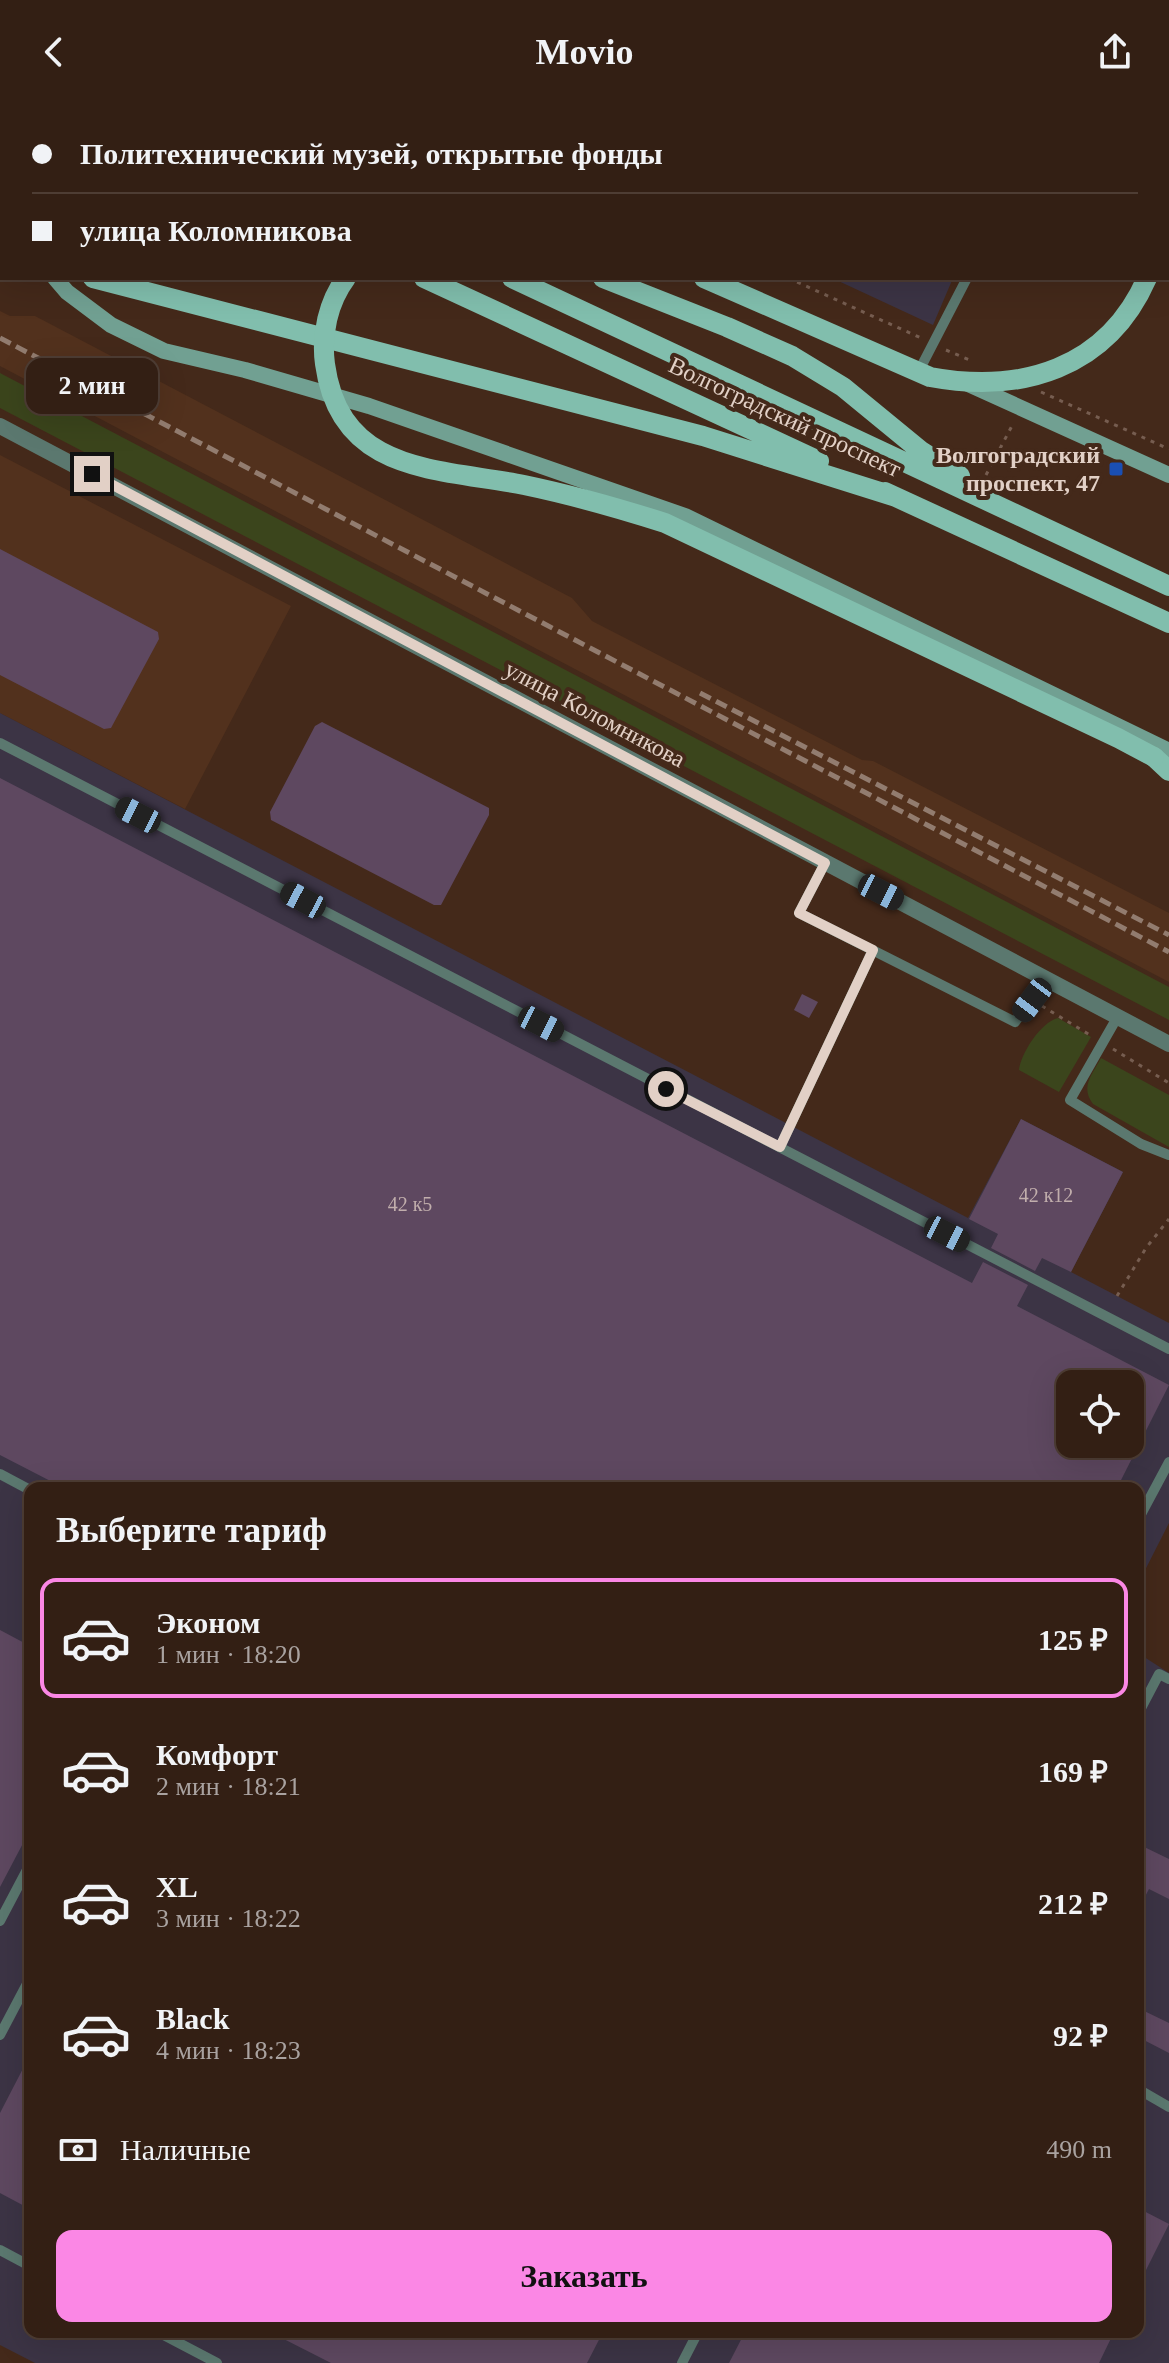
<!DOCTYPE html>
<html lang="ru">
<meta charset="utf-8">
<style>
:root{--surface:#331f14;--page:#3b271d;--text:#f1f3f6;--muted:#a9a2a0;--line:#4e3d34;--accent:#fb87e5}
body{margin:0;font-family:Georgia,serif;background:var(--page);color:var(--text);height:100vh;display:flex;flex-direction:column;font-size:30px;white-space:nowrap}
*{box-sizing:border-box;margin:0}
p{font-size:26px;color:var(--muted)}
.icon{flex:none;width:44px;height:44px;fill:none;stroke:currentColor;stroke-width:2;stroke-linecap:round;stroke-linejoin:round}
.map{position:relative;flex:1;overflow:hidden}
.panel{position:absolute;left:24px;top:1378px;width:1120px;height:856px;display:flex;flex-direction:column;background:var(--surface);border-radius:16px;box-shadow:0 8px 32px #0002,0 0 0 2px var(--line)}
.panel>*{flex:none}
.guide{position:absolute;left:0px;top:0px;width:1170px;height:176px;box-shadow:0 8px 32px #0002,0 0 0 2px var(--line);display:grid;align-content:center;height:176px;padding:0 32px;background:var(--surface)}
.controls{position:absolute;left:1056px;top:1266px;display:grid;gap:16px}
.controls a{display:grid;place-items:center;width:88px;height:88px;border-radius:16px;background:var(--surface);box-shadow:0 8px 32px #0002,0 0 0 2px var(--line);font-size:40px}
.end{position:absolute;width:36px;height:36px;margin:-18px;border:10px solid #e2d0c6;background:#111;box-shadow:0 0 0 4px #111}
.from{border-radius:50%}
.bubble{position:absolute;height:56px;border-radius:16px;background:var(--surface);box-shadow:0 8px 32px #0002,0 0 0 2px var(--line);font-size:26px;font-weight:700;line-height:56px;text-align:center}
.car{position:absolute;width:24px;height:48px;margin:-24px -12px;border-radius:10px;box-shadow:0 0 6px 2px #0007;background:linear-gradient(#222 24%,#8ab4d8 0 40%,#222 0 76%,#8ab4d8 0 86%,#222 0)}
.guide b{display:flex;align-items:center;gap:28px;height:76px;font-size:30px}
.guide b+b{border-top:2px solid var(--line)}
.guide i{width:20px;height:20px;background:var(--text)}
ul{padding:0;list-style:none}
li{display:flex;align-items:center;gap:24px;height:120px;margin:0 16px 12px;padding:0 16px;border:4px solid transparent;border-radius:16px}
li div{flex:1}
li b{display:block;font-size:30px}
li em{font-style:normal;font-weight:700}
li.current{border-color:var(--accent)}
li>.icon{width:72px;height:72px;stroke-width:1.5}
h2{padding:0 32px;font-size:36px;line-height:96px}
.pay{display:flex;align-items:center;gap:20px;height:88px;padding:0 32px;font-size:30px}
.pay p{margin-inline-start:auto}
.primary-button{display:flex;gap:16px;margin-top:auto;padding:16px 32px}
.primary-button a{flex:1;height:92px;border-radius:16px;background:var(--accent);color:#111;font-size:32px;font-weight:700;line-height:92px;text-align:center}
header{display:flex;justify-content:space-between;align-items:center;height:104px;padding:0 32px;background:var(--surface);font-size:36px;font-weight:700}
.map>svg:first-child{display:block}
.built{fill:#52311d}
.industrial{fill:#3c3445;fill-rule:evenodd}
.green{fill:#3b451c}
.building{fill:#5e4860;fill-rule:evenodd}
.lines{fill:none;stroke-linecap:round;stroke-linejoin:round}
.path{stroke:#765d50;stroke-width:3;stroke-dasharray:4 6;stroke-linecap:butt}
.service{stroke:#5b786f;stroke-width:10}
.minor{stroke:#5b786f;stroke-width:16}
.secondary{stroke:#71a092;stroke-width:16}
.primary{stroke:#81bead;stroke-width:20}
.rail{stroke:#927c6f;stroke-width:5;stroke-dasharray:12 6;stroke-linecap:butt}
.primary-bridge{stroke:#81bead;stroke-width:20}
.route{stroke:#e2d0c6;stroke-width:10}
.transit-dot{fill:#1a4fb4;stroke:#44291a;stroke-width:3}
.labels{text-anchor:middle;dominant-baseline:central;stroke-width:8;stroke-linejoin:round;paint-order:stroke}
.number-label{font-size:20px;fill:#c1aeac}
.street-label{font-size:24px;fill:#e2d0c6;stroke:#44291a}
.poi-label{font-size:24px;font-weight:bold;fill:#e2d0c6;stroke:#44291a;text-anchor:end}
</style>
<header><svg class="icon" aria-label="back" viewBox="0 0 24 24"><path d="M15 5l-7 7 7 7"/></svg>Movio<svg class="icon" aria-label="share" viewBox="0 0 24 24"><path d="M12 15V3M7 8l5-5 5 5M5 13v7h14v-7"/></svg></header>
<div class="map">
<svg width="1169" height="2259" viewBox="0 0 1169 2259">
<rect width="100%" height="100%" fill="#44291a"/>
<!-- built -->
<path class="built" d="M0,207L10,212H35L572,494L592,517L862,656L873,657L1169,809V878L0,262Z
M0,351L291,502L185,705L0,609Z"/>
<!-- industrial -->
<path class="industrial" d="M740,0H1106L1102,2Z
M832,174H953L933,221Z
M0,609L968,1114L1021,1015L1123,1068L1071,1168L1169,1219V1419L1138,1480V1384H30V2228H1138V1549L1169,1569V2259H35L0,2241ZM1070,1280H1130V1340H1070Z"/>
<!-- green -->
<path class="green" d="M0,269L1169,883V916L0,304Z
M1058,914L1091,933L1059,988L1019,966C1021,949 1041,918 1058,914Z
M1101,954L1169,991V1043L1093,1000C1080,983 1092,971 1101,954Z"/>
<!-- building -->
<path class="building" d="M0,445L158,528L159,535L111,624L104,625L0,571Z
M322,618L489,704V711L441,801H434L271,716L270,708L315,622Z
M0,674L972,1179L983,1158L1028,1181L1017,1202L1169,1281L1117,1384H64L0,1351ZM1070,1280H1130V1340H1070Z
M802,890L818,898L809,914L794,906Z
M1021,1015L1123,1068L1071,1168L1042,1154L1035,1167L991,1144L998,1130L969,1115Z
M0,1526L30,1542V1726L0,1783Z
M1138,1740L1169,1755V1795L1149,1785L1138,1806Z
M1138,1904L1169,1919V1949L1138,1933Z
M30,1951V2105L0,2089V2009Z
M1138,2104L1169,2120L1138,2182Z
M270,2228H603L587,2259H331Z
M745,2228H1114L1099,2259H729Z"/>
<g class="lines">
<!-- path -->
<path class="path" d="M443,0L447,2
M659,0L664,2
M623,2L624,0
M788,174L921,234
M946,246L972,257
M1041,288L1169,345
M986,371L1014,318
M1042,902L1090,931
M1113,945L1169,979
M1117,1192L1146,1144L1169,1115"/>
<!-- service -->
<path class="service" d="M491,0L493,2
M936,0L938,2
M923,259L967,174
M0,639L1169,1245
M825,759L799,809L1015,918L1047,874
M1118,912L1070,996L1141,1040L1169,1051
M780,1043L873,846
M0,1370L30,1386
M1138,1416L1169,1358
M1138,1610L1159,1570L1169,1575
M0,1817L30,1760
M0,1931L30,1874
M1138,1985L1169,2003
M0,2146L30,2162
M158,2228L217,2259
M682,2259L698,2228"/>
<!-- minor -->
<path class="minor" d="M0,322L1169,940"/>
<!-- secondary -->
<path class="secondary" d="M0,88L2,92
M55,174L67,188L111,221L164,247L245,266L369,302L685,412L1169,647
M966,279L1169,371"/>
<!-- primary -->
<path class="primary" d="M48,0L52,2
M134,0L139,2
M307,0L312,2
M1168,87L1169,81
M93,174L703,332L896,393
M424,174L819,357
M512,174L1169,482
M603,174L727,223L792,252L843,283L921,347L960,372
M885,388L1169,519
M1154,653L1169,667"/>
<!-- rail -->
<path class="rail" d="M0,234L1169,848
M700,589L1169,831"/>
<!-- primary-bridge -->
<path class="primary-bridge" d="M346,174C328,198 321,231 325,260C340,371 439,364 524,381C572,391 618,404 665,419L1118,634L1154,653
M704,174L930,273C1021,290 1107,265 1147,174"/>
</g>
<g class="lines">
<!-- route -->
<path class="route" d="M92,370L825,759L799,809L873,846L780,1043L666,985"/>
</g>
<!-- markers -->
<rect class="transit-dot" x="1108" y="357" width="16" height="16" rx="4"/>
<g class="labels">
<!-- number labels -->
<g class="number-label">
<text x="1046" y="1091">42 к12</text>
<text x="410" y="1100">42 к5</text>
</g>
<!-- street labels -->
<g class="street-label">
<text transform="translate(785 313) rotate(25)">Волгоградский проспект</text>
<text transform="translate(595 610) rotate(28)">улица Коломникова</text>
</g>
<!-- poi labels -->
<g class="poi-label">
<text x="1100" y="351">Волгоградский<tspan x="1100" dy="28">проспект, 47</tspan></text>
</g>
</g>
</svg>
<div class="controls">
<a><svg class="icon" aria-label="locate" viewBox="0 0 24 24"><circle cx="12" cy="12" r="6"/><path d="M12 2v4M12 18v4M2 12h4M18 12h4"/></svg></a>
</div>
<i class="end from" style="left:666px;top:985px"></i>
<i class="end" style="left:92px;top:370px"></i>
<div class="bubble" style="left:26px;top:254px;width:132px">2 мин</div>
<i class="car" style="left:138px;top:711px;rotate:297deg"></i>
<i class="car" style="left:881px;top:788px;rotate:117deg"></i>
<i class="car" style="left:303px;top:796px;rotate:298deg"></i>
<i class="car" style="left:1032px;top:896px;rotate:217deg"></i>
<i class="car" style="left:541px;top:920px;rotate:117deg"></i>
<i class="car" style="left:947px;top:1130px;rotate:117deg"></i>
<div class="guide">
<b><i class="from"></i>Политехнический музей, открытые фонды</b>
<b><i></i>улица Коломникова</b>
</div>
<section class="panel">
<h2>Выберите тариф</h2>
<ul>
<li class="current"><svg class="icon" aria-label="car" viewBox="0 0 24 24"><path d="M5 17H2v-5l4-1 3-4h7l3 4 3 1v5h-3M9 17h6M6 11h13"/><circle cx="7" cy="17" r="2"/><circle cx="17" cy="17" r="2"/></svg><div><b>Эконом</b><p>1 мин · 18:20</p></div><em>125 ₽</em></li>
<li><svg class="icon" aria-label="car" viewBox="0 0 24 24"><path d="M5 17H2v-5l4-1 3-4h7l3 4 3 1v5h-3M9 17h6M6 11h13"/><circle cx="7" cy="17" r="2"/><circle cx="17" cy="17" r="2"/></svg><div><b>Комфорт</b><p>2 мин · 18:21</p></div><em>169 ₽</em></li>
<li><svg class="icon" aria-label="car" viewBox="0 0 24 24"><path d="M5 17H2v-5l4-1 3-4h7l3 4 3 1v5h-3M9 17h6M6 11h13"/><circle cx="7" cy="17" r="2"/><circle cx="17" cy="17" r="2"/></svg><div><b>XL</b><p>3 мин · 18:22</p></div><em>212 ₽</em></li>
<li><svg class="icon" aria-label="car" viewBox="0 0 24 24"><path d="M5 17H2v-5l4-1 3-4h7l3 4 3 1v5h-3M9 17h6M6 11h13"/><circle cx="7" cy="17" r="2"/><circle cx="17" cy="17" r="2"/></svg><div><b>Black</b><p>4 мин · 18:23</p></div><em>92 ₽</em></li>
</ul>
<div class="pay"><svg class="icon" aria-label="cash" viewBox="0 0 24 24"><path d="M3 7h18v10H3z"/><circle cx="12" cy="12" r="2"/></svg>Наличные<p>490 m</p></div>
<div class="primary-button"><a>Заказать</a></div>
</section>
</div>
